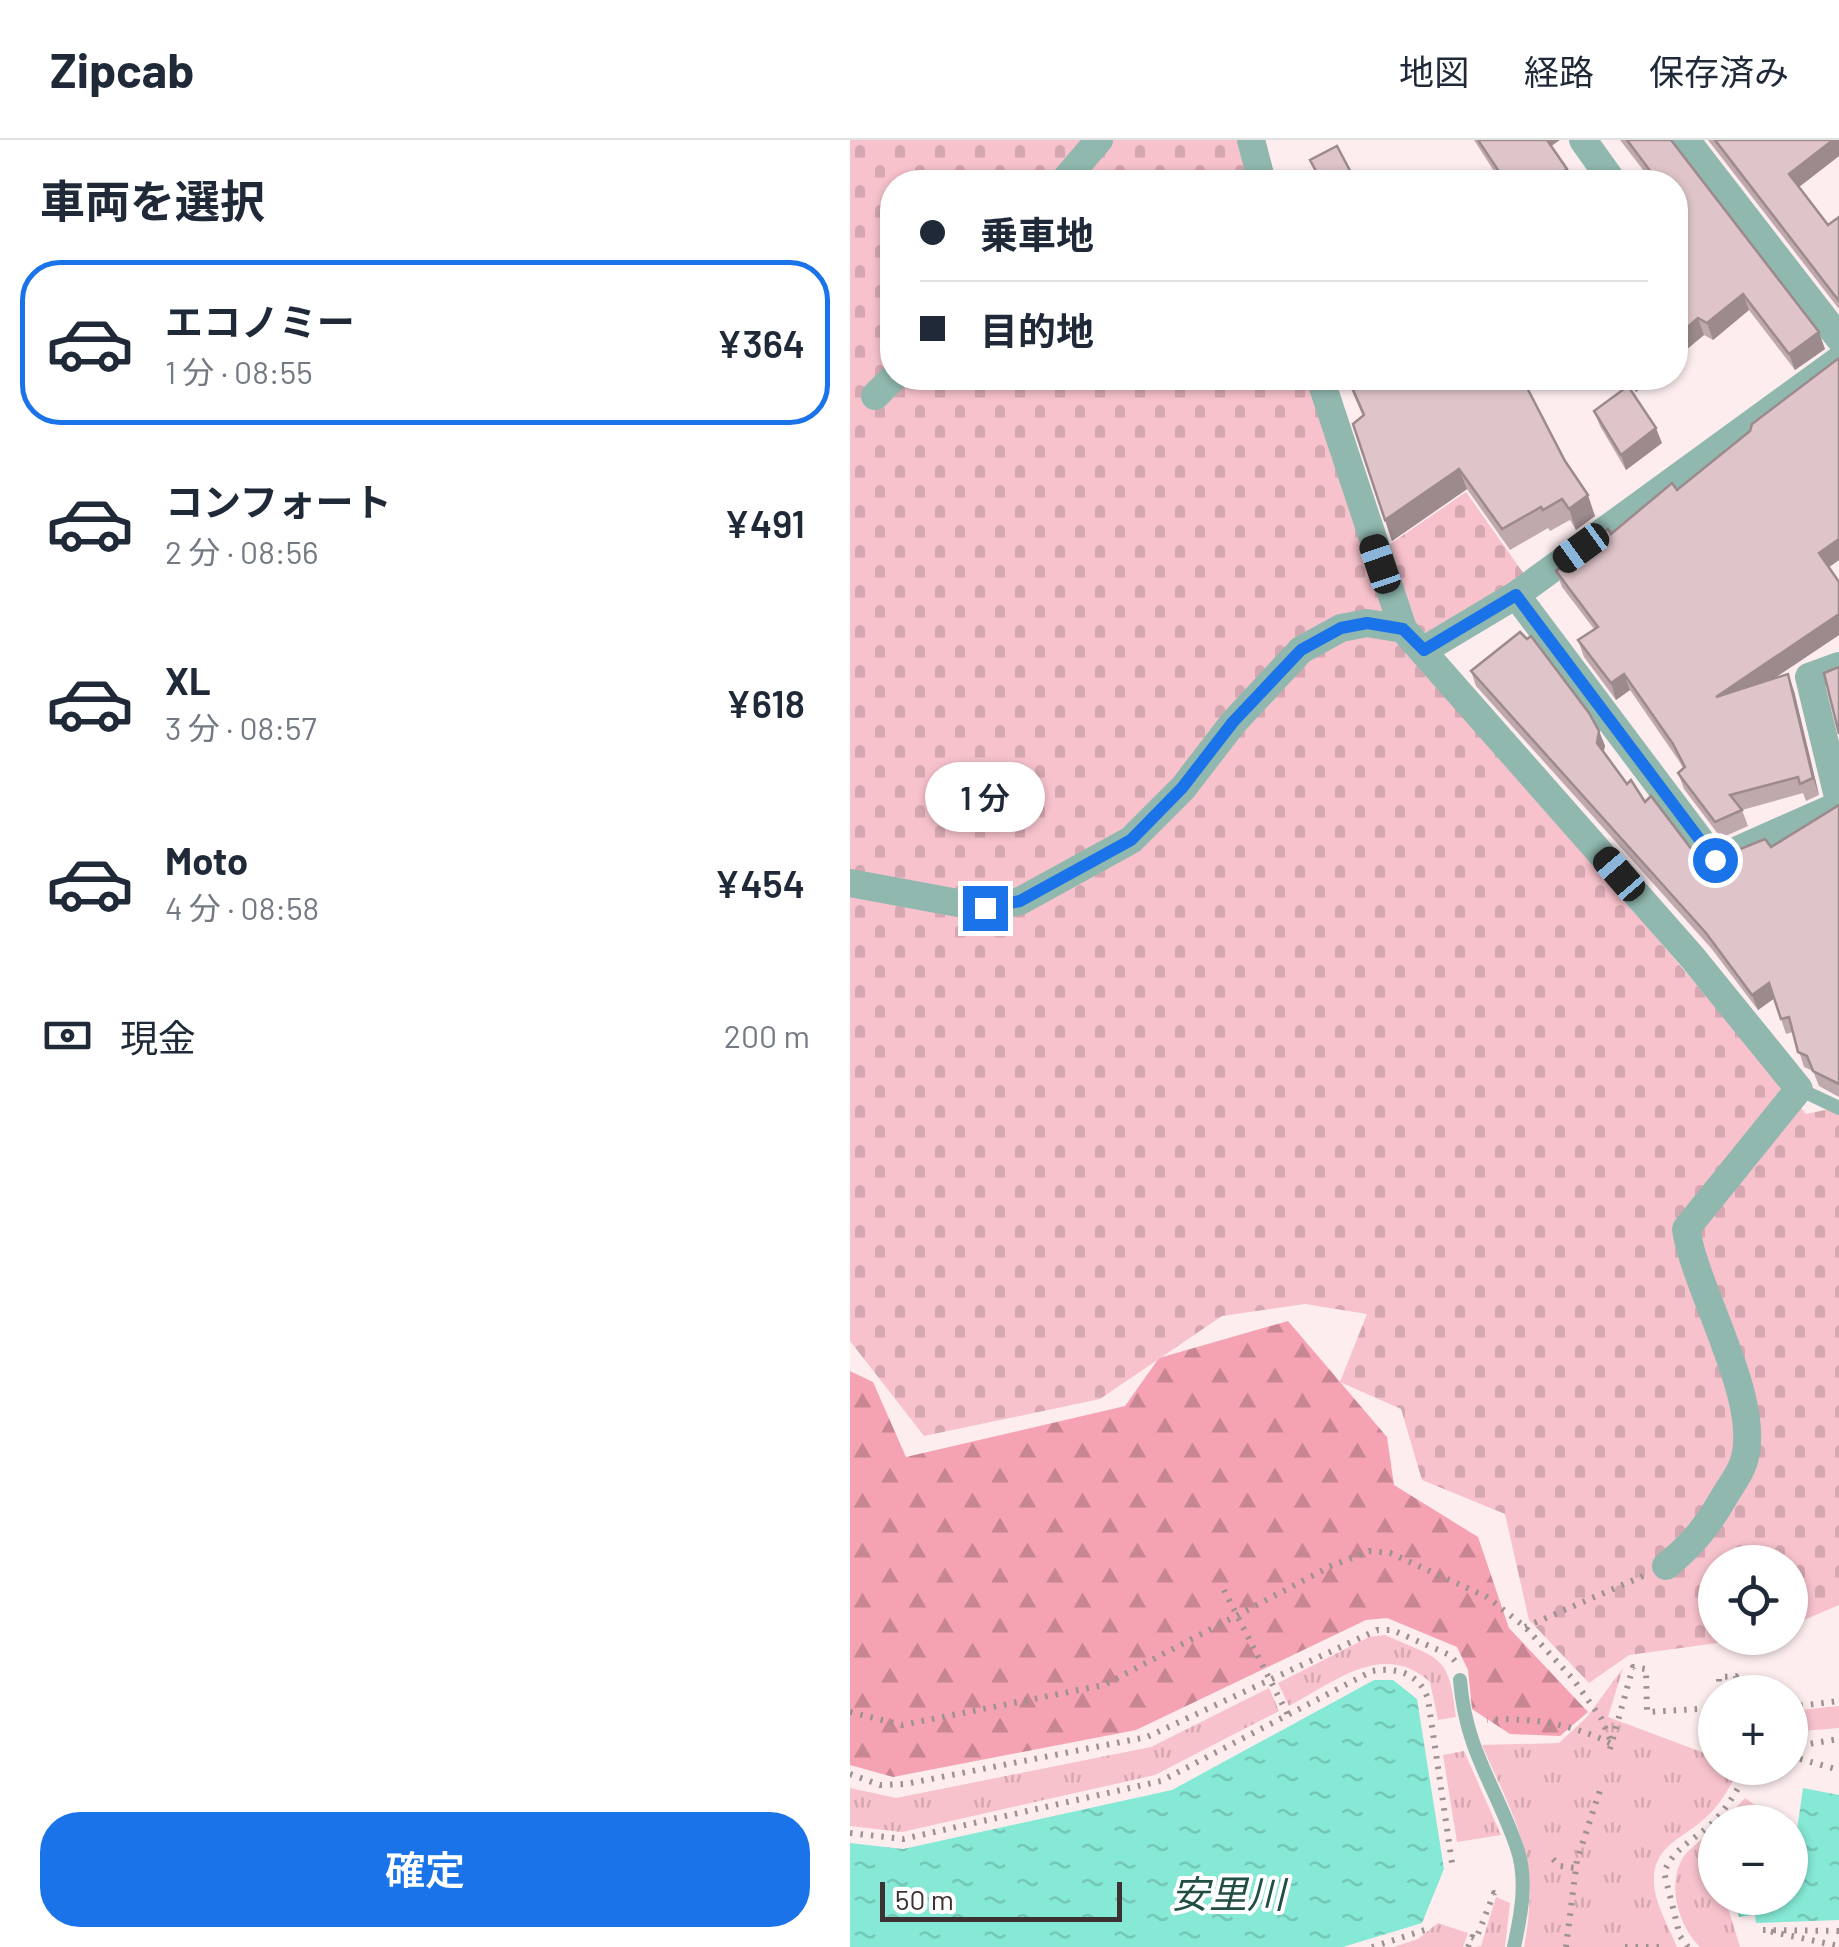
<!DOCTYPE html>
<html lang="ja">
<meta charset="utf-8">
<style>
:root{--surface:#fff;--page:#f6f6f7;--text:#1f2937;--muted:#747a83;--line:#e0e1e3;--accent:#1a73e8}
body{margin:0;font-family:Barlow,"Noto Sans JP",sans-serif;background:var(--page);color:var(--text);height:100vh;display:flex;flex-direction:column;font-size:38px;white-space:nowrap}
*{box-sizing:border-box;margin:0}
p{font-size:32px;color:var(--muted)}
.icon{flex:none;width:55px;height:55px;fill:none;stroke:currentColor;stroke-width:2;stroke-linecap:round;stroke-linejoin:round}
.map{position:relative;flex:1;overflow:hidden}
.panel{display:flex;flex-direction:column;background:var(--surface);width:850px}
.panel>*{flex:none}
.banner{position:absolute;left:30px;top:30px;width:808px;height:220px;border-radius:40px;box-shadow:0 2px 8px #0004;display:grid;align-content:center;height:220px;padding:0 40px;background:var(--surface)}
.tools{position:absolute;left:848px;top:1405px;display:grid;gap:20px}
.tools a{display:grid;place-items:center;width:110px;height:110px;border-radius:50%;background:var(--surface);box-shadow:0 2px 8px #0004;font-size:50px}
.scale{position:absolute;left:30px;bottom:25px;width:242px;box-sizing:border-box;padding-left:10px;border:5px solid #3c3233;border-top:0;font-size:28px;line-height:35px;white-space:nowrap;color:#3c3233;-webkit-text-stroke:8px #fff;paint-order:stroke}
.end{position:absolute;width:45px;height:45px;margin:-22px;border:12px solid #1a73e8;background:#fff;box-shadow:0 0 0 5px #fff}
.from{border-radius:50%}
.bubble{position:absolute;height:70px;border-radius:35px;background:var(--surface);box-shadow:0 2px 8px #0004;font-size:32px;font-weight:600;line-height:70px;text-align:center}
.car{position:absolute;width:30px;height:60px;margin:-30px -15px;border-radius:12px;box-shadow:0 0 8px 2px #0007;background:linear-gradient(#222 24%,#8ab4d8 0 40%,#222 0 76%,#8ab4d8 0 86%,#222 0)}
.banner b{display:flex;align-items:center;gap:35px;height:95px;font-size:38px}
.banner b+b{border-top:2px solid var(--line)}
.banner i{width:25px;height:25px;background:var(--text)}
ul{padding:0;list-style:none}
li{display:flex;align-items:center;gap:30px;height:165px;margin:0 20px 15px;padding:0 20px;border:5px solid transparent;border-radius:40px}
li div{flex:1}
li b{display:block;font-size:38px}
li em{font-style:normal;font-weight:600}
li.active{border-color:var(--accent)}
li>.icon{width:90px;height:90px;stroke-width:1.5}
h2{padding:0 40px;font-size:45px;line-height:120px}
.pay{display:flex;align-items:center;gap:25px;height:110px;padding:0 40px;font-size:38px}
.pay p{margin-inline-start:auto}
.button{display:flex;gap:20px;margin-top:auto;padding:20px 40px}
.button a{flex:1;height:115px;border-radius:40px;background:var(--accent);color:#fff;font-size:40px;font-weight:600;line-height:115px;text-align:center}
header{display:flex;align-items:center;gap:60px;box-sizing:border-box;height:140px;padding:0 50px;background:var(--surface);border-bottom:2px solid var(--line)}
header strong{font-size:48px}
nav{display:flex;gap:55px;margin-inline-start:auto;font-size:35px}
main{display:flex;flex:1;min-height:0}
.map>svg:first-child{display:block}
.grass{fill:url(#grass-tufts)}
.forest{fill:url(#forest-firs)}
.cemetery{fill:url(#cemetery-stones)}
.water{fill:url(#water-ripples)}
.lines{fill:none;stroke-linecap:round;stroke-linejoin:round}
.path{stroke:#9e9192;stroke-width:6;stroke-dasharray:2.5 8;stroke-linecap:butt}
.service{stroke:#90b8af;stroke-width:14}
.minor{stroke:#90b8af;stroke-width:28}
.wall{fill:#c0a9ad}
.shaded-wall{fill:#9c8a8d}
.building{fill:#dfc5c9;stroke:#9c8a8d;stroke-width:2.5}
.route{stroke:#1a73e8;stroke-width:12}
.labels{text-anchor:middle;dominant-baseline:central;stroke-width:8;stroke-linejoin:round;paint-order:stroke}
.water-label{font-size:38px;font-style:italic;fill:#214e45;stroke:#fff}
</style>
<header>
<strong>Zipcab</strong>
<nav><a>地図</a><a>経路</a><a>保存済み</a></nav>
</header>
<main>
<section class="panel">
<h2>車両を選択</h2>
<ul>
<li class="active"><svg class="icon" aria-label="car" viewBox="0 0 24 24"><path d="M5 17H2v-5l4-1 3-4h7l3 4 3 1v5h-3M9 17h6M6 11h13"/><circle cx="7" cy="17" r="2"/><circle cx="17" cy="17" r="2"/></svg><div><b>エコノミー</b><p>1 分 · 08:55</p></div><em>¥364</em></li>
<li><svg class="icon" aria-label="car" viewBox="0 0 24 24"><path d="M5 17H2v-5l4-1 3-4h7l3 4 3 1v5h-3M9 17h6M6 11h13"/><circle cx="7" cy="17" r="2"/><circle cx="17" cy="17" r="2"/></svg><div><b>コンフォート</b><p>2 分 · 08:56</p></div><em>¥491</em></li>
<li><svg class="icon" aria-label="car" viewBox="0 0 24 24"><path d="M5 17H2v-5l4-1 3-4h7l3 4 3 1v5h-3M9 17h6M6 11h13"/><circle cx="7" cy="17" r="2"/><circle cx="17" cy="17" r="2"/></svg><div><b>XL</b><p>3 分 · 08:57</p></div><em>¥618</em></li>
<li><svg class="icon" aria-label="car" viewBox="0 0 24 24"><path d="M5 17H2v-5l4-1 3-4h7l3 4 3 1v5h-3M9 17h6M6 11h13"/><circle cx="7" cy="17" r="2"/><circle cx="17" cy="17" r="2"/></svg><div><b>Moto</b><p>4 分 · 08:58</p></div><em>¥454</em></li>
</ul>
<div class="pay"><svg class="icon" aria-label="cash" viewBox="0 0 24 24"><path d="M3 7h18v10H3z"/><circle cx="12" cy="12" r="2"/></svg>現金<p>200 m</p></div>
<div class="button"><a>確定</a></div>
</section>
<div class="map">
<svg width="989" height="1807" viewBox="0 0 989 1807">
<defs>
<pattern id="grass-tufts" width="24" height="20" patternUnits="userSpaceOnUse" patternTransform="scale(2.5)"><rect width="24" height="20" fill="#f7c2cc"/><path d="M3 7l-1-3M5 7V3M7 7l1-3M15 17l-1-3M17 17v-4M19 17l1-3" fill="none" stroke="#d5a7b0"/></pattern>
<pattern id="forest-firs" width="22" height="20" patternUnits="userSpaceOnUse" patternTransform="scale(2.5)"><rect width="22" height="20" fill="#f5a3b3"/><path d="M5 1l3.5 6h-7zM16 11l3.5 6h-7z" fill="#c88592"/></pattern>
<pattern id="cemetery-stones" width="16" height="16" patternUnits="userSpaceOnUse" patternTransform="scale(2.5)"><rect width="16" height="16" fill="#f7c2cc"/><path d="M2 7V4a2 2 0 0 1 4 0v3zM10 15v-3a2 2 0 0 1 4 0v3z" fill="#d5a7b0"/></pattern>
<pattern id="water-ripples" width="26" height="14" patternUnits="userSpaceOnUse" patternTransform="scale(2.5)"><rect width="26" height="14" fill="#85e9d5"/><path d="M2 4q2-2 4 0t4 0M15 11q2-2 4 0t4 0" fill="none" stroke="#74c8b7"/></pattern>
</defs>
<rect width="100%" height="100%" fill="#fdedef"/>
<!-- grass -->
<path class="grass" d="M535,1495C590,1520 599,1513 606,1577L588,1580L580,1542C533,1500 485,1542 439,1566L428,1543L519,1497Z
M773,1528L758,1577L865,1617V1628H889C880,1647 870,1666 853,1680C833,1698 804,1706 804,1739C803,1761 819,1787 827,1807H674C691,1719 666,1683 632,1605L709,1603L737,1577Z
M419,1548L429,1571L305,1635L52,1692L0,1686V1648L46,1658L301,1607Z
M989,1566V1588L940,1592V1571Z
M614,1611L651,1695L607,1702L593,1615Z
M895,1658L929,1682H873Z
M865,1689V1758H875L890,1807H850C828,1785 816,1743 834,1716C842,1706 855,1697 865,1689Z
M646,1757L660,1763L655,1807H624L631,1806Z
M588,1783L618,1793L613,1807H544L568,1799Z"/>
<!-- forest -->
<path class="forest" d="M438,1181L537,1297L544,1345L628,1397L659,1488L738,1572L710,1596L660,1594L622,1569L618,1530L607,1507L537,1478L516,1480L286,1590L43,1637L0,1625V1231L23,1242L56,1317L275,1266L309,1218Z"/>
<!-- cemetery -->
<path class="cemetery" d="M0,0H389L401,42H42V238H457L538,481L956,974L989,967V1465L940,1486V1422H865V1498H905L779,1515L739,1543L679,1480L655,1374L572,1340L551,1269L490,1242L517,1174L455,1164L372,1176L250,1259L74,1296L0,1201Z
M616,352L674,434L582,496L566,487L533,409Z"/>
<!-- water -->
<path class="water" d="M524,1540H543L567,1559L594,1729L572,1783L493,1807H0V1703L53,1709L322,1650Z
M953,1648L989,1655V1780L906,1783L905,1775L889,1777L884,1758H940V1706L945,1704Z"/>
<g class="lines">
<!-- path -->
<path class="path" d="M374,1450L438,1575
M675,1487L793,1436
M869,1552V1537L886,1536L888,1552
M940,1567L989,1561
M0,1572L52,1585L254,1545L481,1426L519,1411L540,1413L637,1457L675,1487L723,1539L751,1578L762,1604C722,1584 682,1577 637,1580
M940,1607L989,1599
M760,1609L783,1527L796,1529L797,1572L865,1568
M940,1616L989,1630
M0,1634L30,1645L55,1644L297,1597L527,1490H542L600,1515L605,1521
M0,1693L53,1699L311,1641L522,1531C547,1527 569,1533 578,1559L602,1723
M703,1719L710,1726L726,1728
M989,1791L913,1790L989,1806
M522,1807L575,1790
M618,1807L622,1797L626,1799L644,1753L652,1756
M716,1807L727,1720L752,1644
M775,1807H811
M838,1807L830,1796L814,1732C824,1709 840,1702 858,1687C876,1671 888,1649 899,1628"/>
<!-- service -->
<path class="service" d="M949,949L989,968
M610,1540C616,1612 645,1644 667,1708C678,1740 671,1775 664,1807"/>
<!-- minor -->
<path class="minor" d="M401,0L412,42
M733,0L763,42
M836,0L989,198
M213,42L249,0
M470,238L553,489L842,817L949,949L836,1089C846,1153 915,1264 893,1324C889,1335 880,1347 874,1357C857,1387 842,1405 816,1426
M25,256L43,238
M666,455L865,720L989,665
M574,510L666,455L989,220
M989,526L959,537L989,661
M0,743L135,768L170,761L281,700L333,648L383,583L451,510L491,488L517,483L553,489"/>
</g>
<!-- wall -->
<path class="wall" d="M624,0L701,6L717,29L722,42H651Z
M770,0H821L975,209L945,230L899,170L863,200L854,195L825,219V42L797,35Z
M858,0H989V16L949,47L978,85L989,77V169Z
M989,218V420L979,427L989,442V495L923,539L944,551L969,655L956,661L953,653L892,670L898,686L871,698L834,649L828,633L833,628L829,621L780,550L766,560L734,517L728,500L744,489L712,447L706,431L827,350Z
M496,238H672L745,376L726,390L720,380L700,391L698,388L660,410L617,349L542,401L535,380L513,276Z
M775,238H804L786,252Z
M744,271L812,303L776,330L750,286Z
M621,531L749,591L755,606L753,613L777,644L846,715L858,722L921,707L989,665V957L969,946L963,931L954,927L943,892L936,894L924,858L908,870L861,808L626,546Z"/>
<!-- shaded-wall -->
<path class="shaded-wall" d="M694,0H710L697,9Z
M983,0H989V16L945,50L939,34Z
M717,29L722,42H707L705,37Z
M893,154L899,170L863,200L857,183Z
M848,178L854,195L825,219V198Z
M969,192L975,209L945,230L939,214Z
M781,238H804L786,252Z
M806,288L812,303L776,330L771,315Z
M609,329L617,349L542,401L535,380Z
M738,355L745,376L726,390L719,369Z
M989,399V420L975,430L969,413Z
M989,474V495L872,573L866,557Z
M774,534L780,550L766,560L761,543Z
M938,534L944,551L969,655L963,638Z
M749,591L755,606L752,619L747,603Z
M919,843L925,858L908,870L902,855Z"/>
<!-- building -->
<path class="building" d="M628,0H697L717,29L705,37L709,42H656Z
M777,0H821L969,192L939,214L893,154L857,183L848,178L825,198V42H786L801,32Z
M865,0H983L939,34L978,85L989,77V161Z
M487,6L506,42H472L460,20Z
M989,218V399L969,413L989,442V474L866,557L938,534L963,638L950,644L948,637L880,655L892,670L865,682L828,633L835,627L823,604L774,534L761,543L728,500L748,487L706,431L742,405L740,402L758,389L761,394L822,343L827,350L900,291L902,284Z
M498,238H672L715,321L738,355L719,369L712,359L693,370L691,367L652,389L609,329L535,380L503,284L514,275Z
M778,246L806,288L771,315L744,271Z
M670,492L677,499L681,496L739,573L749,591L747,603L777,644L781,640L795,662L801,656L846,715L858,722L915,699L921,707L989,665V944L963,931L957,916L948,912L939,877L931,879L919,843L902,855L856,793L621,531Z
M989,527V594L974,533Z"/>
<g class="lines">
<!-- route -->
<path class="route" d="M135,768L170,761L281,700L332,648L383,582L451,510L491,488L517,483L553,489L574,510L666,455L865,720"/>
</g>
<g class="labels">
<!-- water labels -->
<g class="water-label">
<text x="378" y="1753">安里川</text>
</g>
</g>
</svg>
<div class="tools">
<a><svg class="icon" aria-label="locate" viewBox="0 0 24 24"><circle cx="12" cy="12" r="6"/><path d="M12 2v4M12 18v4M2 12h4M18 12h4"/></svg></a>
<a>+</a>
<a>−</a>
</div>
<div class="scale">50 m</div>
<i class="end from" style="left:865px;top:720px"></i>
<i class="end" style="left:135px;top:768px"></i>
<div class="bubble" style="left:75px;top:622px;width:120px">1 分</div>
<i class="car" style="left:731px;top:408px;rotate:234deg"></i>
<i class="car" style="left:530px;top:424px;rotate:341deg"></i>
<i class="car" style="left:769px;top:734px;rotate:319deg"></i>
<div class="banner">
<b><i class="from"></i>乗車地</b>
<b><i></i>目的地</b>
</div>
</div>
</main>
